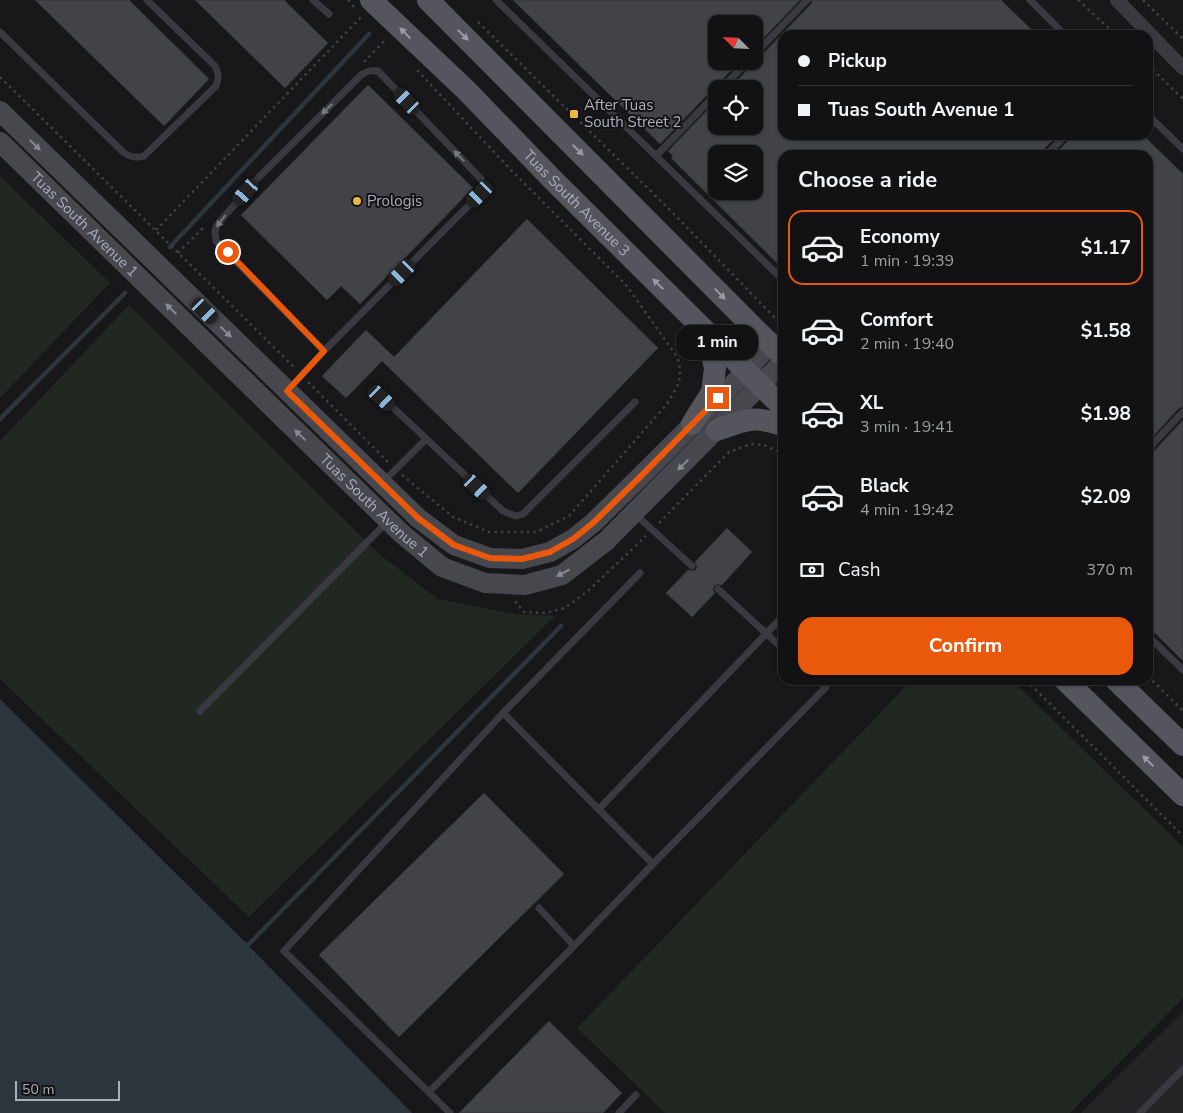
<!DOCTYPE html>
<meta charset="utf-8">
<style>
:root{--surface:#121214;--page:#1b1b1d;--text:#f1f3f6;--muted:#9c9ea0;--line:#313234;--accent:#ea580c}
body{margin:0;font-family:"Nunito Sans",sans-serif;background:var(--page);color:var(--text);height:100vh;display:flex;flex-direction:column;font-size:19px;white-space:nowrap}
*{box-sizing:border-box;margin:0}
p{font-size:16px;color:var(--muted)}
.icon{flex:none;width:28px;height:28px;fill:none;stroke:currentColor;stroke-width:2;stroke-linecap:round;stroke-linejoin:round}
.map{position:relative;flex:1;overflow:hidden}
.drawer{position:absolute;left:778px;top:150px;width:375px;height:535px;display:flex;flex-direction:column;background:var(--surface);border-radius:15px;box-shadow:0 1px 4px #0004,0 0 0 1px var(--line)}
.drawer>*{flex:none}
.hud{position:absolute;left:778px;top:30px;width:375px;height:110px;border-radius:15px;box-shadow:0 1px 4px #0004,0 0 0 1px var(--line);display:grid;align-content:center;height:110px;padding:0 20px;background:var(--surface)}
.needle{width:32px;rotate:294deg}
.controls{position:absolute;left:708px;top:15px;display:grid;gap:10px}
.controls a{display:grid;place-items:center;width:55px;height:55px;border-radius:10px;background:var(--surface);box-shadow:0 1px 4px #0004,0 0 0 1px var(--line);font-size:25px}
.scale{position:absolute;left:15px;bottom:12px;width:105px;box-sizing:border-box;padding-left:5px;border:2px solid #aaaeb9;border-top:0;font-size:14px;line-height:18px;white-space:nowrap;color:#aaaeb9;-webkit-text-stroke:4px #131315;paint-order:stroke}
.end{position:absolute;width:22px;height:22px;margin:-11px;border:6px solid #ea580c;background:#fff;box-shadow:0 0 0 2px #fff}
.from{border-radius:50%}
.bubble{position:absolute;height:35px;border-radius:15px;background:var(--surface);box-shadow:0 1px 4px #0004,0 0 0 1px var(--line);font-size:16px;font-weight:700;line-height:35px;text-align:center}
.car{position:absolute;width:15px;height:30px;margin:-15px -8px;border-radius:6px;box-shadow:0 0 4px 1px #0007;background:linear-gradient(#222 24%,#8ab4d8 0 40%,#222 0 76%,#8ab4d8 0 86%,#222 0)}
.hud b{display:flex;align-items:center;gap:18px;height:48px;font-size:19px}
.hud b+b{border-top:1px solid var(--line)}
.hud i{width:12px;height:12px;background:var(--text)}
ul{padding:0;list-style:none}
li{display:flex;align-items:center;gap:15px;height:75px;margin:0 10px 8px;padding:0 10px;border:2px solid transparent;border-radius:15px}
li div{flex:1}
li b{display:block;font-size:19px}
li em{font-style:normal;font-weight:700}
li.active{border-color:var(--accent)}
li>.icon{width:45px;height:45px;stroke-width:1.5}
h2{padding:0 20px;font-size:22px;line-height:60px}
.pay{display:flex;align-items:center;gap:12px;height:55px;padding:0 20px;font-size:19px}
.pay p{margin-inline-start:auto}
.cta{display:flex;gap:10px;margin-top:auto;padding:10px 20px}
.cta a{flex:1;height:58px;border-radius:15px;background:var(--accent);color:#fff;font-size:20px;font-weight:700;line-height:58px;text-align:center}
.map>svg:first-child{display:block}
.built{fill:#242427}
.green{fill:#202821}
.water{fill:#2e363d}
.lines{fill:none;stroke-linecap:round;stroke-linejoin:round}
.stream{stroke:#2e363d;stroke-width:4.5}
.building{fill:#424347;stroke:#323236;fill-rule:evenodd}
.path{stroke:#3f4045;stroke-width:2.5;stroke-dasharray:2.5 4;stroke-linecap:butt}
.lane{stroke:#39393f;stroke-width:7}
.street{stroke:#39393f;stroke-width:14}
.secondary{stroke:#47484e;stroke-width:20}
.primary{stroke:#55565d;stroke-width:22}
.oneway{fill:#999ca7}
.oneway2{fill:#777982}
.oneway3{fill:#878a94}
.route{stroke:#ea580c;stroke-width:6}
.poi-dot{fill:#ebb93f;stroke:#131315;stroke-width:2}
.labels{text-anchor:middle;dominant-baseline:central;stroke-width:4;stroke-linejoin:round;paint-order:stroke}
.poi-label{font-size:15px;fill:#aaaeb9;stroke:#131315;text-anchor:start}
.street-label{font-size:15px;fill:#aaaeb9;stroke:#131315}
</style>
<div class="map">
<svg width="1183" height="1113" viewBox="0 0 1183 1113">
<rect width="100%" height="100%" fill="#18181a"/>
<!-- built -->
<path class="built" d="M1183,1012V1113H1081Z"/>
<!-- green -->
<path class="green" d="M0,176L110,283L0,398Z
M129,305L379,554L438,599L514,614L555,616L249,917L0,679V441Z
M912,680H1012L1183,847V998L1070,1113H665L577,1028Z"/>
<!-- water -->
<path class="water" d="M0,699L246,943L412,1113H0Z"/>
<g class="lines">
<!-- stream -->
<path class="stream" d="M170,247L369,34
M0,419L125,293
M248,945L561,626"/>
</g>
<!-- building -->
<path class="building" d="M35,0H129L209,79L164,126Z
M195,0H284L328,43L285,88Z
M513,0H800L754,48V24H716V61H740L717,85L716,89L712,90L660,144Z
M812,0H1001L1037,35H782V135H1058L1042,151L1041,155H782V268L671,158L673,156L668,151L716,101V126H754V89H729L752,65L754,60L758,59L811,4ZM716,154H754V191H716Z
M368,85L473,188L360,304L341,286L327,300L241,215Z
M1071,135H1143L1183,174V407L1179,408L1148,442V155H1054L1070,139Z
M527,219L658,348L518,493L382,361L346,398L322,376L366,330L394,357Z
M1183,420V661L1148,626V454L1152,453Z
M727,528L752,552L722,585L717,584L714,586L713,590L715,593L692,617L666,593L688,570L691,571L696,570L697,567L695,562Z
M484,793L564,874L399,1037L319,955Z
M549,1021L622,1093L603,1113H459Z"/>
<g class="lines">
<!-- path -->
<path class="path" d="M348,0L354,7
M1078,0L1116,35
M1143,0L1183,39
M478,22L667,207L782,325
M364,62L386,39
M1148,65L1183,99
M0,77L296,369
M156,230L363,15
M178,253L205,226
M308,382L389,463
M402,475L453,517L489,532H536L569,516L667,404C678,385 683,381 678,358L626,285L511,170L416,69
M659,523L729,452L751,444L764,445L782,453
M516,601V603L524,612L546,613L565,608L589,590L646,536
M1148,676L1183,711
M1026,680L1183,836"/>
<!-- lane -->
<path class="lane" d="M313,0L329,14
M496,0L782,279
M1030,0L1065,35
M0,32L123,152C130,157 136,159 144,156L216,86C219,78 219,74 215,66L147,0
M754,55L807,0
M721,89L748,61
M1148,115L1183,149
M1046,155L1066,135
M656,156L716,94
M289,389L324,351L480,194C484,188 484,185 481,179L378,71C371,70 367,71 361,75L258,178L222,219L216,227L215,233L216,241L324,351
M383,398L503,511L516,516L523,514L635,402
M1148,449L1183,412
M384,481L426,439
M635,514L692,566
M718,589L782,648
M1148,636L1183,670
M200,711L388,521
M503,713L653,864
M599,809L782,617
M539,908L574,946
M429,1092L574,946L653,864L826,687L818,680
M450,1113L284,951L503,713L640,573
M619,1113L636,1095
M1140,1113L1183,1069"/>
<!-- street -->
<path class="street" d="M1117,0L1183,68"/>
<!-- secondary -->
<g class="secondary">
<path d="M0,111L418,518L454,545L490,558L522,559L550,552L573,539L593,523L641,476L746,371L770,344"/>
<path id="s1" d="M0,142L401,533L442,567L485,583L525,585L562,575L606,541L782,363"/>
</g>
<!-- primary -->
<g class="primary">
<path id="s2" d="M371,0L466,90L553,180L761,386L782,406"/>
<path d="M428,0L760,334L782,355"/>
<path d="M692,424L712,392L715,368L712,355L706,340L702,334"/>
<path d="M717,430C745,420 753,415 782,425"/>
<path d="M1065,680L1183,795"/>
<path d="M1116,680L1183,745"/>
</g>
</g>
<!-- one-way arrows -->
<defs><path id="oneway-solid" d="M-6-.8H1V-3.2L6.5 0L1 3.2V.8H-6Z" transform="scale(1.25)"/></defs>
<g class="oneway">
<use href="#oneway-solid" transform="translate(405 33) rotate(-135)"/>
<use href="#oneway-solid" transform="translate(463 35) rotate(45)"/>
<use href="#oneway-solid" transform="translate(578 150) rotate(45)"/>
<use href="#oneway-solid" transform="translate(658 284) rotate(-135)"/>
<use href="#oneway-solid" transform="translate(720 294) rotate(46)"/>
<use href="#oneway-solid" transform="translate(1148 761) rotate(-136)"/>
</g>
<g class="oneway2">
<use href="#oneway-solid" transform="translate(327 109) rotate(135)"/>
<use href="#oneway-solid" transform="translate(459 156) rotate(-134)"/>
<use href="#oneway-solid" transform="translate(221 221) rotate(127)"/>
</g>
<g class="oneway3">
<use href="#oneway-solid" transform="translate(35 145) rotate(44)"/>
<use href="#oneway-solid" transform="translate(171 309) rotate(-136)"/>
<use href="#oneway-solid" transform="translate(226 332) rotate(44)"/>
<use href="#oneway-solid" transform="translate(300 435) rotate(-136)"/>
<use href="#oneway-solid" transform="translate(683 465) rotate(135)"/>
<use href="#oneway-solid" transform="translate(563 573) rotate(152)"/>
</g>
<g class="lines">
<!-- route -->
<path class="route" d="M228,252L324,351L287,391L418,518L454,545L490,558L522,559L550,552L573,539L593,523L641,476L718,398"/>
</g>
<!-- markers -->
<g class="poi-dot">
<rect x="569" y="109" width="10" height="10" rx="2.5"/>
<circle cx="357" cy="201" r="5"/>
</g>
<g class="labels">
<!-- poi labels -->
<g class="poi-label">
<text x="584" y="105">After Tuas<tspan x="584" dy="17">South Street 2</tspan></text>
<text x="367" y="201">Prologis</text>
</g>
<!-- street labels -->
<g class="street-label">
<text stroke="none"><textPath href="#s2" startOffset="289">Tuas South Avenue 3</textPath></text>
<text stroke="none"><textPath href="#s1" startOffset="118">Tuas South Avenue 1</textPath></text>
<text stroke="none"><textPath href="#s1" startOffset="522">Tuas South Avenue 1</textPath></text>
</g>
</g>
</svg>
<div class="controls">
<a><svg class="needle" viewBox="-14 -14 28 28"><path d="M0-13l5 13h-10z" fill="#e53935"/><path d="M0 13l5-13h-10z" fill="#9c9ea0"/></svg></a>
<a><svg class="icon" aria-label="locate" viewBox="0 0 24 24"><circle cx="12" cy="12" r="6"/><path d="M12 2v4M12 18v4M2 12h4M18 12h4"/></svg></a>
<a><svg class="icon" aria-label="layers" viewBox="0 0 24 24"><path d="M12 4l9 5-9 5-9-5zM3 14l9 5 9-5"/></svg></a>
</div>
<div class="scale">50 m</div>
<i class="end from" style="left:228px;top:252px"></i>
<i class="end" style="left:718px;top:398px"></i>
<div class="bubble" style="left:676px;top:325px;width:82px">1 min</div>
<i class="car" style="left:407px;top:101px;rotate:316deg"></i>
<i class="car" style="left:246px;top:192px;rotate:221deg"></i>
<i class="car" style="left:480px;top:194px;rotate:225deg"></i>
<i class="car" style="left:402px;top:273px;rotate:225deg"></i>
<i class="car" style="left:205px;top:311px;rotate:134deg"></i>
<i class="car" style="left:382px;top:398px;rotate:133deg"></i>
<i class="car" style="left:477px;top:487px;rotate:133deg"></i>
<div class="hud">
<b><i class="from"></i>Pickup</b>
<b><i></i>Tuas South Avenue 1</b>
</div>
<section class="drawer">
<h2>Choose a ride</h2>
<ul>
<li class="active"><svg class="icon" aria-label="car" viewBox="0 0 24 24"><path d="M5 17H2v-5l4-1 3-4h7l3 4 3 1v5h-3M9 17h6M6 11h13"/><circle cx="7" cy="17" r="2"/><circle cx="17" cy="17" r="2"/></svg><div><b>Economy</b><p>1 min · 19:39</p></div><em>$1.17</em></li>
<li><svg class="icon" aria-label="car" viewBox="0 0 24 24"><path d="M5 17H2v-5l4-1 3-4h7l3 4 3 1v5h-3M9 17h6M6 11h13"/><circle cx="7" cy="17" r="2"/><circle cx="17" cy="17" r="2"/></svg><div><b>Comfort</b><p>2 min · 19:40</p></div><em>$1.58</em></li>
<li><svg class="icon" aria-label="car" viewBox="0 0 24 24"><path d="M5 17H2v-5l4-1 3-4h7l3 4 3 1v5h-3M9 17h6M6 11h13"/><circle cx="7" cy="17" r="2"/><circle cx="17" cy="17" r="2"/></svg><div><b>XL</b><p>3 min · 19:41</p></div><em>$1.98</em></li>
<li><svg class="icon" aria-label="car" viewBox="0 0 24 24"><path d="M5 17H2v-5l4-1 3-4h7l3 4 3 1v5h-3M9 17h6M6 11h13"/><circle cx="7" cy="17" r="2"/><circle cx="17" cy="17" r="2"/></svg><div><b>Black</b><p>4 min · 19:42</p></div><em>$2.09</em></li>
</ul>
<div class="pay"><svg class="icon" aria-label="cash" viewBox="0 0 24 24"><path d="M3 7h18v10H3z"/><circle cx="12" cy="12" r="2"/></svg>Cash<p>370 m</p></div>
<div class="cta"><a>Confirm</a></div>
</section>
</div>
